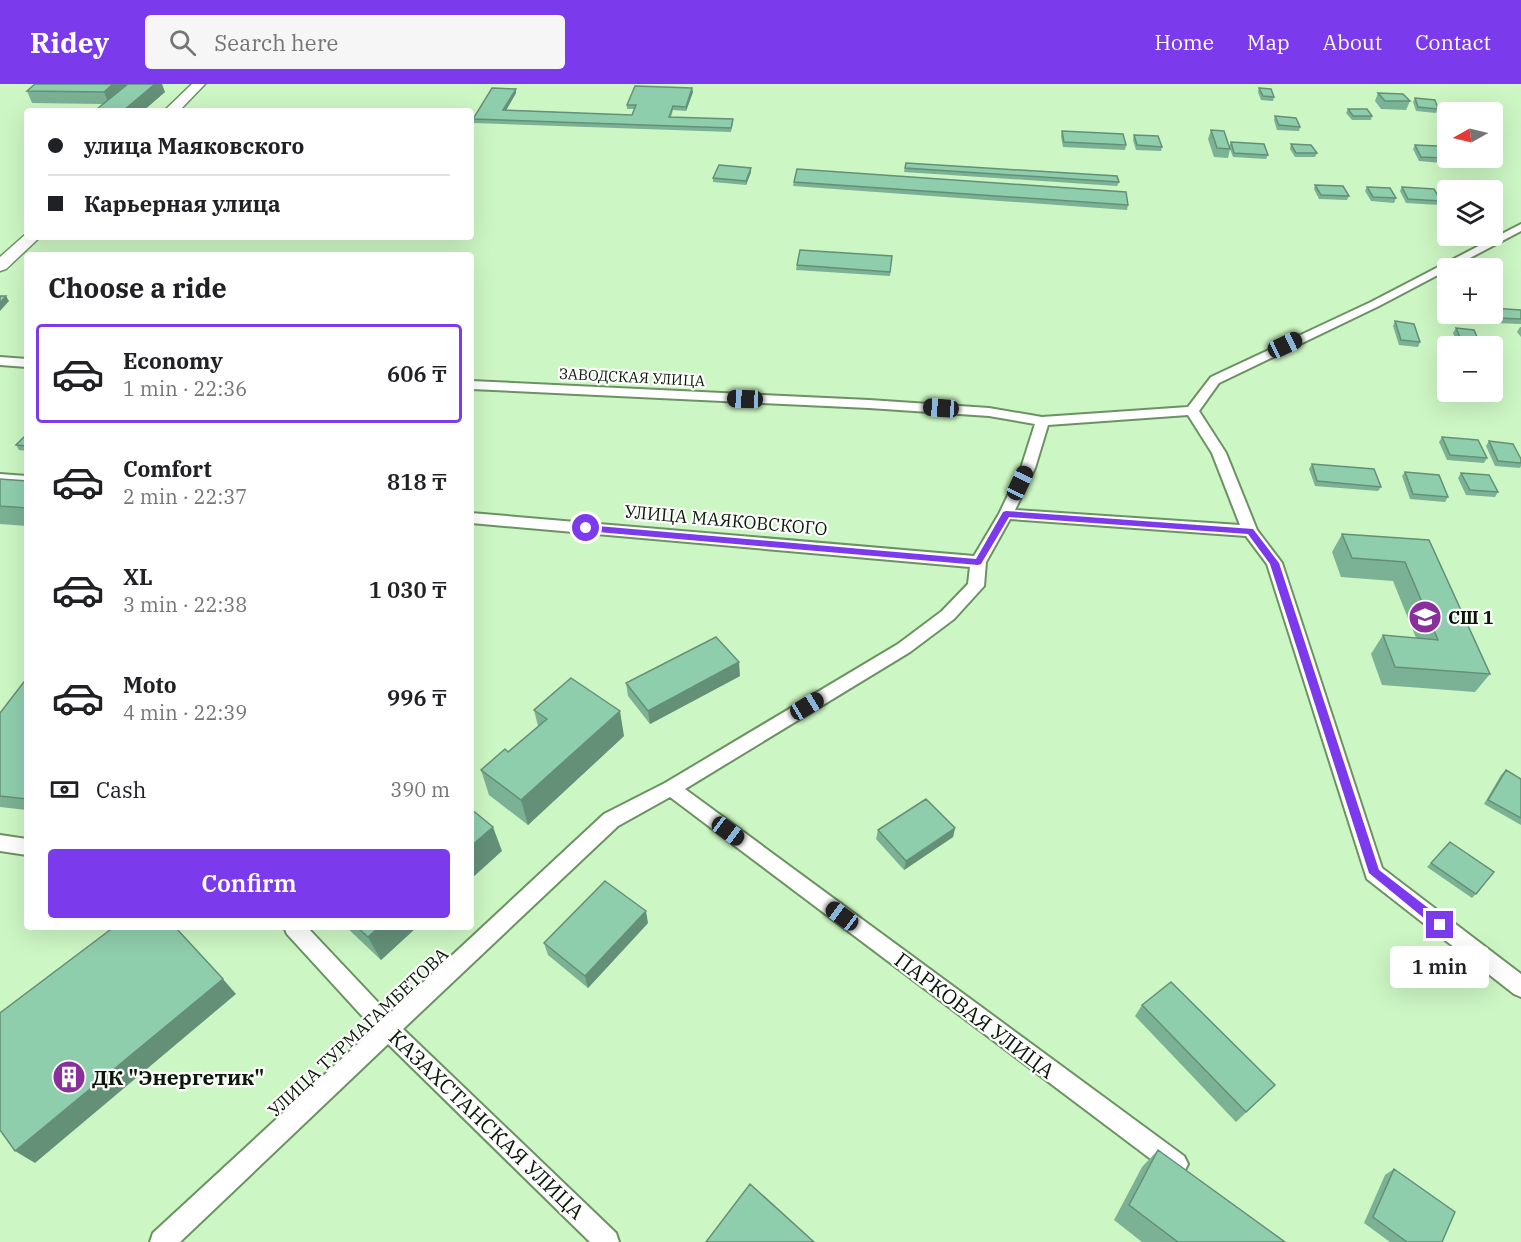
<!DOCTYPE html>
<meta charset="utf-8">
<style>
:root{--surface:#fff;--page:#f6f6f6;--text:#202124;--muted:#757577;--line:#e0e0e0;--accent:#7c3aed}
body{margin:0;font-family:"IBM Plex Serif",serif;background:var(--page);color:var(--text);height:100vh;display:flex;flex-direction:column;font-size:22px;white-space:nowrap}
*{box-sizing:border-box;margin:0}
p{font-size:20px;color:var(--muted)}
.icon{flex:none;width:33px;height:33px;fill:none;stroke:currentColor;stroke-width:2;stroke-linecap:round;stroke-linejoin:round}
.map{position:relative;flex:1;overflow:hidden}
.sheet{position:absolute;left:24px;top:168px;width:450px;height:678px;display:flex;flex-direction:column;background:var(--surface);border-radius:6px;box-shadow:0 6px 24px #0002}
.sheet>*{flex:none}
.hud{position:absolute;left:24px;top:24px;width:450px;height:132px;border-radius:6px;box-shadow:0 6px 24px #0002;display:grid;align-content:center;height:132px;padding:0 24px;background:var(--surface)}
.needle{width:39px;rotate:262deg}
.controls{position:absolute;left:1437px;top:18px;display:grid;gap:12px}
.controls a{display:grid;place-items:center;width:66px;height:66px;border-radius:6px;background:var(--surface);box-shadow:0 6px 24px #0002;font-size:30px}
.end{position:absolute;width:27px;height:27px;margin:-14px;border:8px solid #7c3aed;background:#fff;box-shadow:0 0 0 3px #fff}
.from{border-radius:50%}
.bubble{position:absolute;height:42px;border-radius:6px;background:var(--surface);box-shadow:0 6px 24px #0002;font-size:20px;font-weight:600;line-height:42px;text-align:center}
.car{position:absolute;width:18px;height:36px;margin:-18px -9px;border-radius:8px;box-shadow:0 0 4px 2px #0007;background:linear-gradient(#222 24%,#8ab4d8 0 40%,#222 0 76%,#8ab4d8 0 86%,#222 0)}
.hud b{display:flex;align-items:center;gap:21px;height:57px;font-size:22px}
.hud b+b{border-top:2px solid var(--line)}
.hud i{width:15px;height:15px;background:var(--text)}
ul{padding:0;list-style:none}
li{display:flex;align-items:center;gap:18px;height:99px;margin:0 12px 9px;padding:0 12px;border:3px solid transparent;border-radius:6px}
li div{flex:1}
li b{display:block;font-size:22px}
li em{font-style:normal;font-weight:600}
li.selected{border-color:var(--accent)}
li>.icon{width:54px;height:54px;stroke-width:1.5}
h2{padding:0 24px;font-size:27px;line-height:72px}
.pay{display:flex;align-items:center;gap:15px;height:66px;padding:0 24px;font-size:22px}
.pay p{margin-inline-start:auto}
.button{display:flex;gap:12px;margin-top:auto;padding:12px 24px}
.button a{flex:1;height:69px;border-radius:6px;background:var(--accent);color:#fff;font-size:24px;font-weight:600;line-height:69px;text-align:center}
header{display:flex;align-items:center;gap:36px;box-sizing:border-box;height:84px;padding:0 30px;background:var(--accent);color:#fff}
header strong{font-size:28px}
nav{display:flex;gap:33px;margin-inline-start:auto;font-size:21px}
.search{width:420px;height:54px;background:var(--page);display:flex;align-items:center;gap:15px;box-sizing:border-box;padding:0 21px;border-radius:6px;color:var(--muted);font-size:22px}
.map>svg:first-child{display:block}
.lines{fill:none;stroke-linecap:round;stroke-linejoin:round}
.street-casing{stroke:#6c9264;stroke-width:4}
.secondary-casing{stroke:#6c9264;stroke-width:3}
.street{fill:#fff;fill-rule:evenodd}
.secondary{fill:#fff;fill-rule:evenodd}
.wall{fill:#7bb194}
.shaded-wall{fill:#649078}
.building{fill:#8fceac;stroke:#649078;stroke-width:1.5}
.route{fill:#7c3aed}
.labels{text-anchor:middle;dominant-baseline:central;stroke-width:4.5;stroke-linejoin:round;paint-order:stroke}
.far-street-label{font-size:15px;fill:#0a1907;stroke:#fff}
.street-label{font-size:18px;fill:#0a1907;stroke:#fff}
.poi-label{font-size:18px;font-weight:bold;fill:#0a1907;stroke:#fff;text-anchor:start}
.near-street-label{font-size:21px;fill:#0a1907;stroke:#fff}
.near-poi-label{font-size:21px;font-weight:bold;fill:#0a1907;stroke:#fff;text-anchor:start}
</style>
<header>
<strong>Ridey</strong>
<div class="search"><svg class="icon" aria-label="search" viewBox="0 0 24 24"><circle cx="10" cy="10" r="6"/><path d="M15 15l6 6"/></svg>Search here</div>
<nav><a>Home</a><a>Map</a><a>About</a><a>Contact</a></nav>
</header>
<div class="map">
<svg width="1521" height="1158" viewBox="0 0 1521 1158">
<rect width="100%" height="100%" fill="#ccf6c3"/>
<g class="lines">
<defs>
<path id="street" d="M1521,140V147L1379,222L1219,299L1199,327L1226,369L1257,446L1282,479L1382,784L1521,890V913L1514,910L1367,795L1267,480L1246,452L1010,435L986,478L984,502L954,535L910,568L685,705L1184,1072L1188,1080L1184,1088L1176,1092L1168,1088L670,713L618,742L403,945L616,1149L619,1158H590L388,960L180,1158H150L153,1149L374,945L287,850L284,843H307L389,930L604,730L665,699L898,560L942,527L968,500L970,483L471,439V429L974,472L999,430L1021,384L1035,340L989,332L869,324L471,305V297L869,316L989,324L1042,333L1188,323L1211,293L1371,218ZM1188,331L1212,369L1240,441L1015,426L1035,384L1048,341Z
M0,273L27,275V283L0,281Z
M0,390L27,392V400L0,398Z
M0,751L27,755V771L0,767Z"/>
<path id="secondary" d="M192,0H205L179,27H164Z
M26,150L27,153H40L6,185L0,187V173Z"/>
</defs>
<!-- street casing -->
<use href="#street" class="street-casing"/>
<!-- secondary casing -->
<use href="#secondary" class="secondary-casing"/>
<!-- street -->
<use href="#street" class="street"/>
<!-- secondary -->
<use href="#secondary" class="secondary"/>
</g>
<!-- wall -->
<path class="wall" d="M126,1L165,8L143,27H98L97,25L103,20L32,19L27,7Z
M1259,4L1274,13L1273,17L1261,16L1258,8Z
M516,5V9L506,26L632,31L634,25H627V21L693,8L686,27L673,26L671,33L733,39L731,48L474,39L473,35Z
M1378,9L1410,17L1406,26L1381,25L1375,17Z
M1415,14L1438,25L1436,29L1416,27L1413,18Z
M1348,25L1372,32L1371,36H1352L1346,29Z
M1275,32L1300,43L1299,47L1277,46L1274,36Z
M1211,46L1229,62L1231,58L1268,71L1266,75L1233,73L1230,65L1228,74L1214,73L1208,55Z
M1062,47L1126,61L1125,66L1063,63L1061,52Z
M1134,51L1162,63L1161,67L1136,66L1133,56Z
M1291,60L1317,69L1315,73H1295L1290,65Z
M1415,61L1443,74L1441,79L1419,77L1413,65Z
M906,79L1119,98L1117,102L904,88Z
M751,88L746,101L713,98V94Z
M794,98L1128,121L1127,126L793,102Z
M1315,101L1349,112L1347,116L1319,115L1314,105Z
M1367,103L1396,114L1394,119L1371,117L1365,107Z
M1402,103L1441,117L1439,121L1406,119L1400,107Z
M892,172L890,192L796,186L797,181Z
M1492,224L1521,226V240L1496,239L1490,230H1492Z
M1395,237L1420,258L1418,263L1399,261L1393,242Z
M1520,243H1521V253L1517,248Z
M1456,244L1481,262H1459L1453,249Z
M27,350V367L19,366L16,361Z
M1442,353L1487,374L1484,379L1447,376L1439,358Z
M1489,357L1521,375V382L1520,384L1495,382L1486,362Z
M1312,380L1381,403L1378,407L1315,402L1309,385Z
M1405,388L1448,413L1445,418L1410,415L1402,392Z
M1461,389L1498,408L1495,413L1466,411L1458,394Z
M0,395L27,397V442L0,440Z
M1342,450L1429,456L1490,590L1475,608L1382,601L1371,570L1383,551L1416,554L1393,497L1341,493L1332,468Z
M740,592L650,640L628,612L626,599Z
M27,594V726L0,723V629Z
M534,626L624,652L528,741L489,711L481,686L508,668L538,642Z
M1506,686L1521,695V741L1484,720L1501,691Z
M955,744L953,753L904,786L876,755L878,746Z
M1450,758L1476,810L1472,814L1427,783Z
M648,839L588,904L548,871L544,859Z
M346,843H417L381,876Z
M1142,921L1275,1001L1236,1038L1135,932Z
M1158,1066L1285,1158H1142L1114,1136L1142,1083Z
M1394,1085L1442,1158H1390L1364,1139L1385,1091Z"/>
<!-- shaded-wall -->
<path class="shaded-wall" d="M113,0H126L127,4L109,20L104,8Z
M155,0H162L165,8L143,27H125L124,26Z
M692,4L693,8L686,27V23Z
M516,5V9L504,30L503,26Z
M751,84V88L746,101V97Z
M6,212L9,217L0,227V219Z
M739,578L740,592L650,640L648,627Z
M620,627L624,652L528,741L521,716Z
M493,743L502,767L471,795V762Z
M955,744L953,753L904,786L906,777Z
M646,827L648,839L588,904L585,892Z
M379,843H417L381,876L368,853Z
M223,895L236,910L35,1079L15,1067Z"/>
<!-- building -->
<path class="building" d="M35,0H113L104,8L27,7Z
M128,0H155L124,26L97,25Z
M635,2L692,4L686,23L673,22L669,33L733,35L731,44L473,35L492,4L516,5L503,26L632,31L636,21H627Z
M1259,4L1271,5L1274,13L1263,12Z
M1378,9L1403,10L1410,17H1385Z
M1415,14L1435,16L1438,25L1418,23Z
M1348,25H1367L1372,32H1353Z
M1275,32L1296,34L1300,43L1279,41Z
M1211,46L1224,47L1230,65L1217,64Z
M1062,47L1123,50L1126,61L1064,58Z
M1134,51L1158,52L1162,63L1137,61Z
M1231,58L1264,60L1268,71L1234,69Z
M1291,60L1311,61L1317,69H1296Z
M1415,61L1437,62L1443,74L1421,73Z
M906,79L1117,92L1119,98L905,84Z
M719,81L751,84L746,97L713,94Z
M797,85L1126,108L1128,121L794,98Z
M1315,101L1343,102L1349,112L1321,111Z
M1367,103L1390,104L1396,114L1373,113Z
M1402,103L1434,105L1441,117L1408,115Z
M800,166L892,172L890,188L797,181Z
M0,212H6L0,219Z
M1492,224L1521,226V235L1499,234Z
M1395,237L1414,240L1420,258L1401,256Z
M1456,244L1474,246L1481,262L1463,260Z
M27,350V362L16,361Z
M1442,353L1478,356L1487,374L1450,371Z
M1489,357L1513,360L1521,375V379L1498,377Z
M1312,380L1374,385L1381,403L1317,397Z
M1405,388L1439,391L1448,413L1413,410Z
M1461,389L1489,391L1498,408L1470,406Z
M0,395L27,397V424L0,422Z
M1342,450L1429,456L1490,590L1395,583L1383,551L1438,556L1405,478L1352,474Z
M716,553L739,578L648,627L626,599Z
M27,594V715L0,712V629Z
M571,594L620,627L521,716L481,686L505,665L508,668L547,635L534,626Z
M1506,686L1521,695V734L1488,716Z
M926,715L955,744L906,777L878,746Z
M471,725L493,743L471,762Z
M1450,758L1494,788L1476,810L1431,779Z
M605,797L646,827L585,892L544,859Z
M114,843H175L223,895L15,1067L0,1046V929Z
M357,843H379L368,853Z
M1171,898L1275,1001L1246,1028L1142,921Z
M1158,1066L1285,1158H1178L1129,1121Z
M1394,1085L1455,1128L1442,1158H1407L1373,1133Z
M750,1100L814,1158H706Z"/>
<!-- route -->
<path class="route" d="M1006,427L1253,445L1279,479L1379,786L1445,837V844H1436L1369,789L1270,480L1248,450L1009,433L981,480L978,481L586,447L582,444L586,441L976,475L1003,428Z"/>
<!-- icons -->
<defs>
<symbol id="school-disc" viewBox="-11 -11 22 22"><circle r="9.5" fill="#892f9b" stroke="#fff"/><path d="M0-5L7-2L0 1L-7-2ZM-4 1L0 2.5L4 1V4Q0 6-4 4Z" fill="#fff"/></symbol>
<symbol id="building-disc" viewBox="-11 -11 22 22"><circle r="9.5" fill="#892f9b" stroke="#fff"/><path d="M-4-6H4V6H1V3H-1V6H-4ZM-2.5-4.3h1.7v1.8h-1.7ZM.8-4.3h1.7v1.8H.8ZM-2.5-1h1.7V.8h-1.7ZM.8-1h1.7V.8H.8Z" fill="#fff"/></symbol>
</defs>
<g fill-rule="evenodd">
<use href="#school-disc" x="1406" y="514" width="38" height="38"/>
<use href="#building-disc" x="50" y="974" width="38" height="38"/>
</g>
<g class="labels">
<!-- far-street labels -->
<g class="far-street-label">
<text transform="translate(632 293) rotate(3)">ЗАВОДСКАЯ УЛИЦА</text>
</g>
<!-- street labels -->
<g class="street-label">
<text transform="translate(726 436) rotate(5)">УЛИЦА МАЯКОВСКОГО</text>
<text transform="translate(358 948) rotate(-43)">УЛИЦА ТУРМАГАМБЕТОВА</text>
</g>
<!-- poi labels -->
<g class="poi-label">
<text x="1448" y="533">СШ 1</text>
</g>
<!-- near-street labels -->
<g class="near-street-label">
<text transform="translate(975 931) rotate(37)">ПАРКОВАЯ УЛИЦА</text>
<text transform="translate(487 1040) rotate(44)">КАЗАХСТАНСКАЯ УЛИЦА</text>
</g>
<!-- near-poi labels -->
<g class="near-poi-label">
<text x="92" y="993">ДК "Энергетик"</text>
</g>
</g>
</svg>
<div class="controls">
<a><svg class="needle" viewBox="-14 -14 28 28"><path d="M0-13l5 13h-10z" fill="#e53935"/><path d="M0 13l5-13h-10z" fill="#757577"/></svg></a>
<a><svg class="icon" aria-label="layers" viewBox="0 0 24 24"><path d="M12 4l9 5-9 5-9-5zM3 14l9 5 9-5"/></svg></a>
<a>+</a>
<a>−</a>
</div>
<i class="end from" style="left:586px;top:444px"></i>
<i class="end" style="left:1440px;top:841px"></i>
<div class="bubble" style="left:1390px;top:862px;width:99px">1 min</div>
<i class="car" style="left:1285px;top:261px;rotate:65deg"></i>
<i class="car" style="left:745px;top:315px;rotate:272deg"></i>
<i class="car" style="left:941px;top:324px;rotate:274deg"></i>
<i class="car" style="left:1020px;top:399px;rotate:25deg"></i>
<i class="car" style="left:807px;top:622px;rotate:59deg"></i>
<i class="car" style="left:728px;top:747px;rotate:127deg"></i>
<i class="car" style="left:842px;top:832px;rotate:307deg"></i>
<div class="hud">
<b><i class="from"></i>улица Маяковского</b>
<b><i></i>Карьерная улица</b>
</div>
<section class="sheet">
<h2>Choose a ride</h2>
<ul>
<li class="selected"><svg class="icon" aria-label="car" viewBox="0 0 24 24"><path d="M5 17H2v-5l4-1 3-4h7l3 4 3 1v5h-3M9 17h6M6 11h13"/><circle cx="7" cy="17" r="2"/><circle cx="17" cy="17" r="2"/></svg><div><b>Economy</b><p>1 min · 22:36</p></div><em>606 ₸</em></li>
<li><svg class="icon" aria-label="car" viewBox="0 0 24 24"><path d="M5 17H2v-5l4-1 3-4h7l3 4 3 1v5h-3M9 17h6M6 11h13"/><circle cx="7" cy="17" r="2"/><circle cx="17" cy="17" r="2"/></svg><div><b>Comfort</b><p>2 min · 22:37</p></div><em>818 ₸</em></li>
<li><svg class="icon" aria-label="car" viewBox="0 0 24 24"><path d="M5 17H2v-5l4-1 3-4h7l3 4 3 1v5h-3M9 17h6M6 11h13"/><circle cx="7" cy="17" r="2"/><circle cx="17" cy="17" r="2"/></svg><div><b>XL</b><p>3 min · 22:38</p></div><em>1 030 ₸</em></li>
<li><svg class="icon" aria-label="car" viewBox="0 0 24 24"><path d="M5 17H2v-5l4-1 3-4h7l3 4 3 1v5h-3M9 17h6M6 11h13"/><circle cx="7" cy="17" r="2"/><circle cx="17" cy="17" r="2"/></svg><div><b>Moto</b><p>4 min · 22:39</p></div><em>996 ₸</em></li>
</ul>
<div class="pay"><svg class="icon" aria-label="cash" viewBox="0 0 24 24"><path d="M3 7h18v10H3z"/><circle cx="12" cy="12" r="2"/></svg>Cash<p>390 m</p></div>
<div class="button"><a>Confirm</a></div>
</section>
</div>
